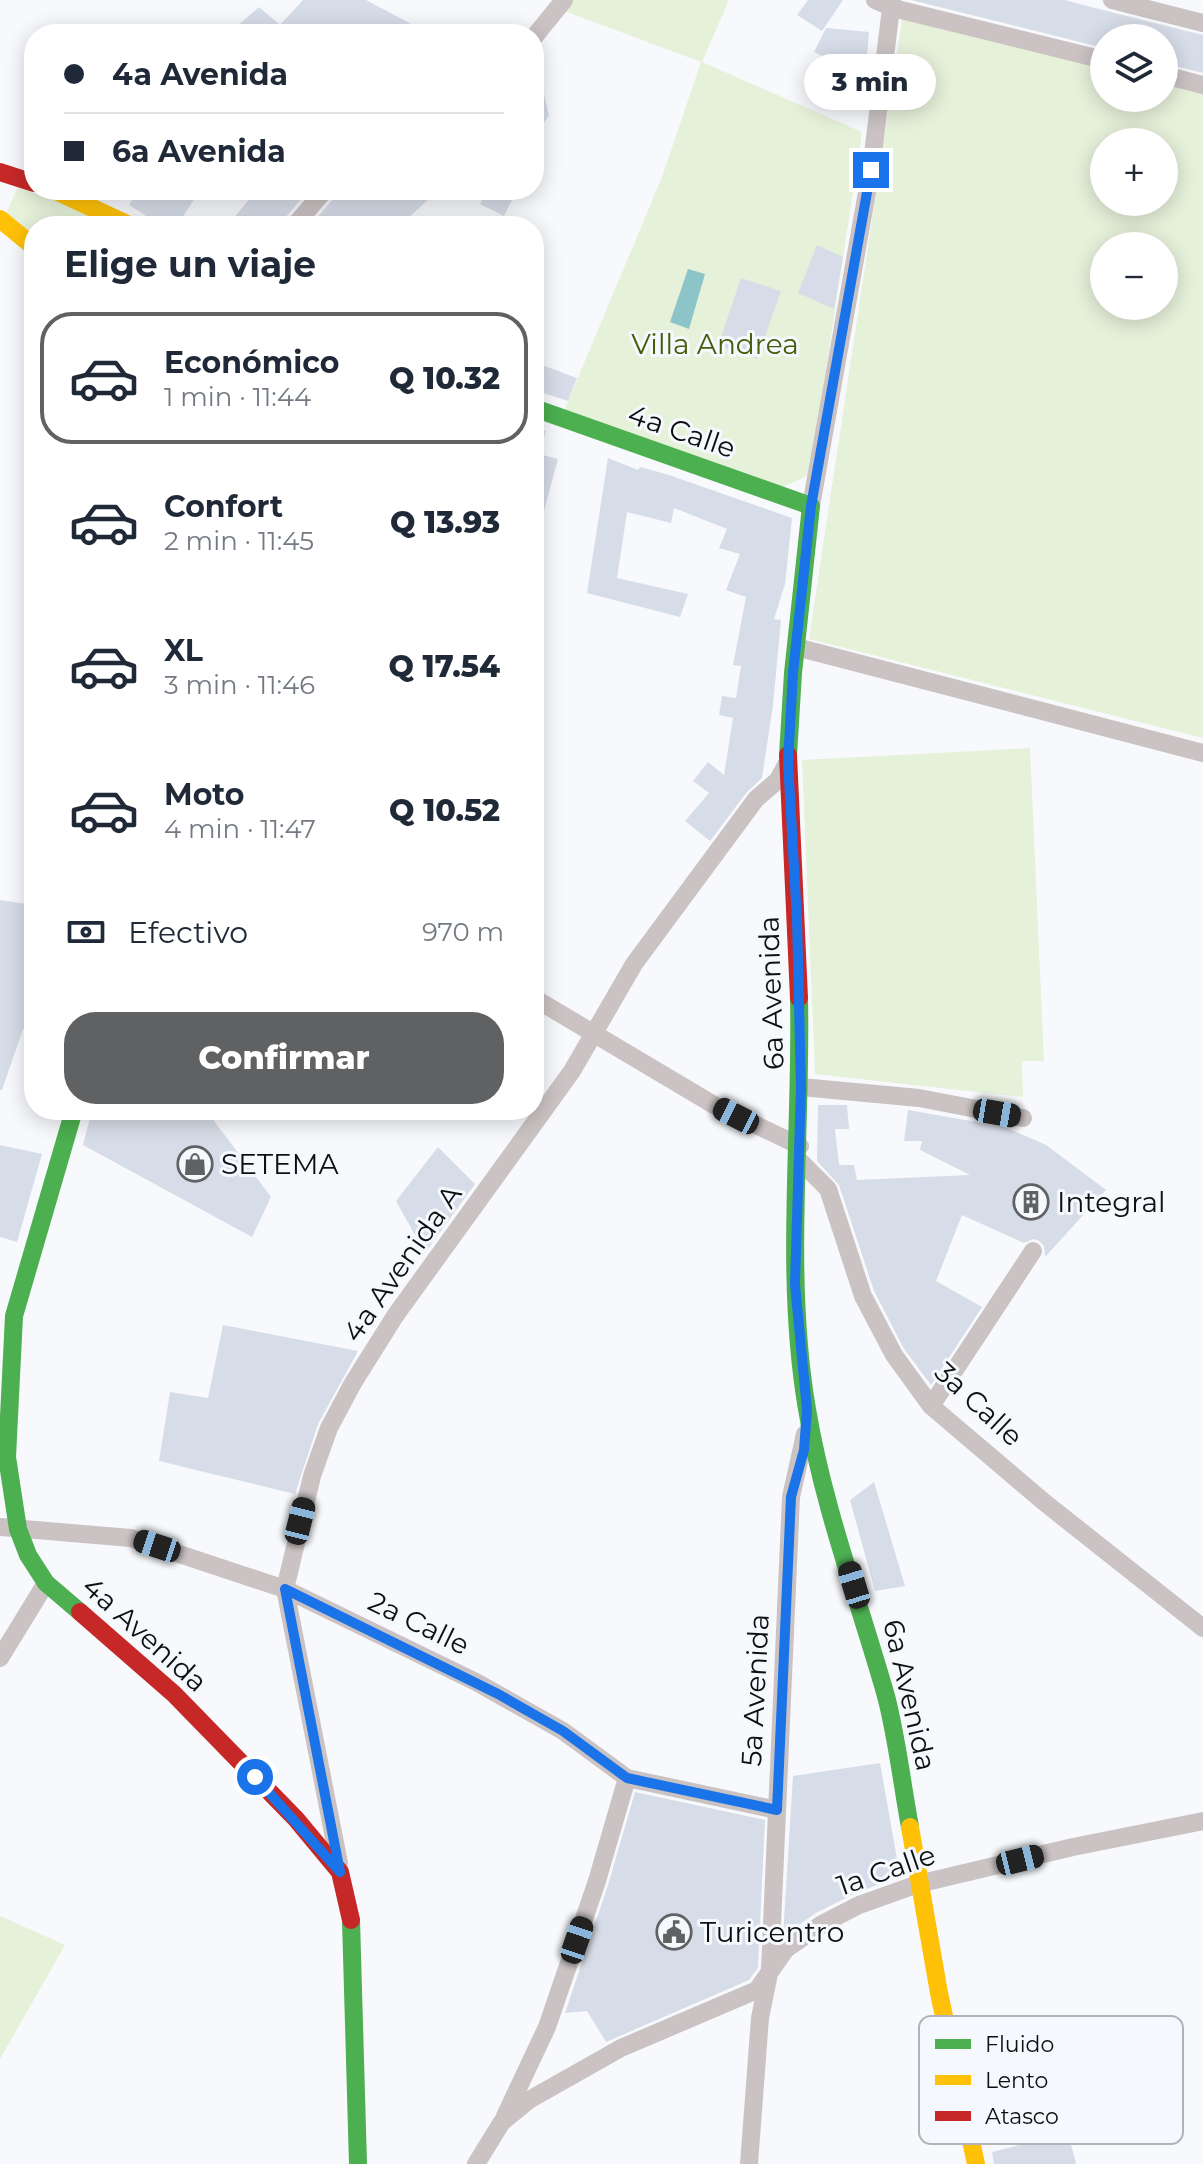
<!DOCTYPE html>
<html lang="es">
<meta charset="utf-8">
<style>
:root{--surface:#fff;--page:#f6f6f7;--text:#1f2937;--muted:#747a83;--line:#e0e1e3;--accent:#606163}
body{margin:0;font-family:Montserrat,sans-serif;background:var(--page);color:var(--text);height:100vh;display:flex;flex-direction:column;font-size:30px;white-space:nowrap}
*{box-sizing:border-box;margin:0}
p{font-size:26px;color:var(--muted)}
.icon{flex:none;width:44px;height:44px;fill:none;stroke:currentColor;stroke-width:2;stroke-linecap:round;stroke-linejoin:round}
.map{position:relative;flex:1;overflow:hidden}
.sheet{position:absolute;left:24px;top:216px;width:520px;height:904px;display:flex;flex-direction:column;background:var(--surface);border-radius:32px;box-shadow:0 4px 20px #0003}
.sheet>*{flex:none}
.guide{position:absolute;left:24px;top:24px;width:520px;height:176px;border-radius:32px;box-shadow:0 4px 20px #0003;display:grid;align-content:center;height:176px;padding:0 40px;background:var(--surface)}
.buttons{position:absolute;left:1090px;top:24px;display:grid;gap:16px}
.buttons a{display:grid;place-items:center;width:88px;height:88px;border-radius:50%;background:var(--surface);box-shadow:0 4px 20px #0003;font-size:40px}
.end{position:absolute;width:36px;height:36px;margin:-18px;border:10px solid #1a73e8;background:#fff;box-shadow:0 0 0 4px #fff}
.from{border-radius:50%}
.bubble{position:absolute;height:56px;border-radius:28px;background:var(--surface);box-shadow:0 4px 20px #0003;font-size:26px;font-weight:800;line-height:56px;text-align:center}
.car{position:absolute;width:24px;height:48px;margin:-24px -12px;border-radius:10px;box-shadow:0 0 6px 2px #0007;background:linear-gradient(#222 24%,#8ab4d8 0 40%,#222 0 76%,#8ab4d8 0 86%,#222 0)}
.guide b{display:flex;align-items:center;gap:28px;height:76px;font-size:30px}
.guide b+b{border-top:2px solid var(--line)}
.guide i{width:20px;height:20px;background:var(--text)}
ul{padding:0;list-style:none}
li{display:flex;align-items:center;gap:24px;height:132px;margin:0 16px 12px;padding:0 24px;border:4px solid transparent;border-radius:32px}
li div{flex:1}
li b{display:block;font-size:30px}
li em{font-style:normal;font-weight:800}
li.active{border-color:var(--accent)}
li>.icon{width:72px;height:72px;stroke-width:1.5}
h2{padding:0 40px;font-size:36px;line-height:96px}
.pay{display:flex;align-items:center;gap:20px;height:88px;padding:0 40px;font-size:30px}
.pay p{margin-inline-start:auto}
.primary-button{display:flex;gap:16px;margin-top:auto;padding:16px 40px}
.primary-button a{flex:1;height:92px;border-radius:32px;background:var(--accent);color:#fff;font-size:32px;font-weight:800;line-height:92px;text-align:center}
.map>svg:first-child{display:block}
.green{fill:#e6f1da;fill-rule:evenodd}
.water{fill:#8dc4c7}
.building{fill:#d7dde8}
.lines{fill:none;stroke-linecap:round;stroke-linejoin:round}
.street{stroke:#cbc3c3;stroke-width:18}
.fast{stroke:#4caf50;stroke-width:18}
.slow{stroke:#ffc107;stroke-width:18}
.jam{stroke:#c62828;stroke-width:18}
.route{stroke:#1a73e8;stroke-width:10}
.labels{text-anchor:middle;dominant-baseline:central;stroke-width:6;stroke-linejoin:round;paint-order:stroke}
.park-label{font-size:28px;fill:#455d0a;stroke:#f5f9fe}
.street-label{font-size:28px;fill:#0e0f11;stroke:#f5f9fe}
.poi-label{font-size:28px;fill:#0e0f11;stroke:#f5f9fe;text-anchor:start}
.key{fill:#f5f9fe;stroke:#b0b3b7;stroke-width:2}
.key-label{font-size:22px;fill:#0e0f11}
</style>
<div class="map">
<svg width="1203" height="2164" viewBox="0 0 1203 2164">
<rect width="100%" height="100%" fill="#f7f9fc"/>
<!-- green -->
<path class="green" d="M569,0H729L702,62L862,132L810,475L780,488L564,411L662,177L701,62L562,10Z
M903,14L1104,63V98H1164V78L1203,88V738L809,639ZM1104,142H1164V202H1104ZM1104,246H1164V306H1104Z
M18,187L86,212L98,221L92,226H34V237L6,213Z
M1030,748L1044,1061H1022L1023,1097L815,1074L802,760Z
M0,1916L65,1945L0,2059Z"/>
<!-- water -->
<path class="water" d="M688,269L705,274L689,329L670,322Z"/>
<!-- building -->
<path class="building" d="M303,0H366L430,34H228L259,7L280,25Z
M808,0H843L822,31L797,15Z
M911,0H1065L1079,4L1203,35V73L1164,63V38H1104V48Z
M826,28L869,32L864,94L841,92L844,66L814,52Z
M540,77L549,115L534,138V78Z
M139,190H200L177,226H149L145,215L129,205Z
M257,190H309L285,218L282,226H227Z
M337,190H438L400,226H310L334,198Z
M487,190H517L504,216L480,204Z
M817,245L843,257L834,309L798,293Z
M741,278L781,291L757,359L718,346Z
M534,362L577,378L568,401L534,390Z
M534,427L546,431L539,454L558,459L539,529L534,528Z
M608,458L638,470L640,467L666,474L792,518L785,584L774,619L781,620L773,705L762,778L747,792L710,841L685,821L709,793L693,781L708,762L724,775L733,718L719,715L722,696L736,698L741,666L733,665L746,597L726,590L740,554L719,548L727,529L674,508L671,523L627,512L617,578L688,594L680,617L587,593Z
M0,900L34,905V1033L23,1029L2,1090H0Z
M818,1105H847L849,1129H835L839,1165H854L857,1180L970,1175L920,1150L922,1141H904L908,1110L1005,1127L1046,1145L1106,1190L1045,1257L1044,1246L1039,1241L1033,1239L1024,1243L962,1215L936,1281L982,1307L931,1385L904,1349L874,1291L839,1185L817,1161Z
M92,1110H206L271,1197L252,1237L83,1145Z
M0,1145L42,1154L17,1242L0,1237Z
M438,1147L475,1184L425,1253L396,1201Z
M223,1325L358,1351L318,1424L295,1494L159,1461L170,1392L208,1398Z
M874,1482L905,1586L875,1591L850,1500Z
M880,1763L900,1876L854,1894L816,1913L783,1936L793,1776Z
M635,1792L765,1820L758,1968L749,1980L606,2042L587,2011L565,2013L608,1885Z
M1068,2133L1076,2164H994L992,2152Z"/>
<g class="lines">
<!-- street -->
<path class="street" d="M875,0L893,8L1104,60
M1112,0L1203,23
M534,37L564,0
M1164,75L1203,85
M294,226L325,190
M811,506L871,170L892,0
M796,647L1203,753
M534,998L714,1105L800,1146
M801,1087L919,1098L1023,1118
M799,1160L828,1189L863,1296L894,1355L931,1406L1044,1502L1203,1628
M931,1406L1033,1251
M0,1527L131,1538L285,1589L476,1682L563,1731L627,1778L777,1810
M0,1658L46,1583
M339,1863L285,1589L312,1476L329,1428L353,1383L395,1316L572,1071L634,964L756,799L778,780L786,765
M505,2116L547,2027L597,1881L627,1778
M476,2164L502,2122L529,2100L621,2048L757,1990L786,1949L822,1924L859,1905L918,1884L1073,1847L1203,1821
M749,2164L760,2018L770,1969L791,1497L805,1434"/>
<!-- fast -->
<path class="fast" d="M534,408L811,506L793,673L788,755
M799,998C802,1133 784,1275 807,1409C823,1506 859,1601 886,1696C897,1738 902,1784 910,1827
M74,1110L14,1316L7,1457L18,1529L28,1555L46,1583L80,1612
M351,1920L358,2164"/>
<!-- slow -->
<path class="slow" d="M54,190L131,226
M0,219L34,247
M910,1827L939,1993L976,2164"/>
<!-- jam -->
<path class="jam" d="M0,172L34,183
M788,755L799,998
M80,1612L174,1694L296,1819L340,1872L351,1920"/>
</g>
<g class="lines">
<!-- route -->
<path class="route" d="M255,1777L340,1872L285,1589L498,1694L563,1731L627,1778L777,1810L791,1497L804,1450L807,1410L795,1284L801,1087L797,920L788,762L793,673L811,506L871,170"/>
</g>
<!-- icons -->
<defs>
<symbol id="shop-ring" viewBox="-11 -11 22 22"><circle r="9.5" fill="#f5f9fe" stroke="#606163" stroke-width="1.5"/><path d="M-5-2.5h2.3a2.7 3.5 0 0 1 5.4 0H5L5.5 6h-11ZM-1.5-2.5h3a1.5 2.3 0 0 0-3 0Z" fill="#606163"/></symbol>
<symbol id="building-ring" viewBox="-11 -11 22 22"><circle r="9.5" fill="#f5f9fe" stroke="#606163" stroke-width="1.5"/><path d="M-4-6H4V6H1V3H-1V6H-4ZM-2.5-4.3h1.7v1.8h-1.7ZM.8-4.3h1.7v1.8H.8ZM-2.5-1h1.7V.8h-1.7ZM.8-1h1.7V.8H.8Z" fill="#606163"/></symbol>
<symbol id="civic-ring" viewBox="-11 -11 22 22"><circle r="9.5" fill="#f5f9fe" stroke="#606163" stroke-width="1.5"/><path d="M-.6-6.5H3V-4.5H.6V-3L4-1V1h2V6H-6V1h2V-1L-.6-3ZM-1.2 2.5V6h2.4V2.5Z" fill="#606163"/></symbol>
</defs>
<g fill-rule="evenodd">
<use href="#shop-ring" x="175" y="1144" width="40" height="40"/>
<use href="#building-ring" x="1011" y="1182" width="40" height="40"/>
<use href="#civic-ring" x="654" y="1912" width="40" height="40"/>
</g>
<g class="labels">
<!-- park labels -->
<g class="park-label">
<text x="715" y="344">Villa Andrea</text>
</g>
<!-- street labels -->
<g class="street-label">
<text transform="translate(682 431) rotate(19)">4a Calle</text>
<text transform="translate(771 993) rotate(-92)">6a Avenida</text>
<text transform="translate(402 1263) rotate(-55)">4a Avenida A</text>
<text transform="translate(979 1404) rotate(43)">3a Calle</text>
<text transform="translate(419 1623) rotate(26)">2a Calle</text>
<text transform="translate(145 1634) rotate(42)">4a Avenida</text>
<text transform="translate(755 1690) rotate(-87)">5a Avenida</text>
<text transform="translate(910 1695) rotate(77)">6a Avenida</text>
<text transform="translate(886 1870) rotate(-19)">1a Calle</text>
</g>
<!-- poi labels -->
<g class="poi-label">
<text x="221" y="1164">SETEMA</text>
<text x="1057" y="1202">Integral</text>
<text x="700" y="1932">Turicentro</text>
</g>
</g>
<!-- legend -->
<rect x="919" y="2016" width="264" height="128" rx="12" class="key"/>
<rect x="935" y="2039" width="36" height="10" fill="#4caf50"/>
<rect x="935" y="2075" width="36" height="10" fill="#ffc107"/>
<rect x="935" y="2111" width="36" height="10" fill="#c62828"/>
<g class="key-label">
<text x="985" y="2052">Fluido</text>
<text x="985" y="2088">Lento</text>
<text x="985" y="2124">Atasco</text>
</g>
</svg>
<div class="buttons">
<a><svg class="icon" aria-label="layers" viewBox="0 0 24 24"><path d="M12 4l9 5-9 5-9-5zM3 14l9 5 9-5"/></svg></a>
<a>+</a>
<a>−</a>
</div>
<i class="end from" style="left:255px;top:1777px"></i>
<i class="end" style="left:871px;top:170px"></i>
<div class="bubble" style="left:804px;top:54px;width:132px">3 min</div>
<i class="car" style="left:997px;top:1113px;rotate:100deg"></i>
<i class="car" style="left:736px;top:1116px;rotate:297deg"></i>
<i class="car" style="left:300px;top:1521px;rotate:14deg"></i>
<i class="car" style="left:157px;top:1546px;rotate:288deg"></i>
<i class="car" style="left:854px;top:1585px;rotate:343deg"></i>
<i class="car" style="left:1020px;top:1860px;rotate:76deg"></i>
<i class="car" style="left:577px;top:1940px;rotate:19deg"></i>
<div class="guide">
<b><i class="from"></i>4a Avenida</b>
<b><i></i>6a Avenida</b>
</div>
<section class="sheet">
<h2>Elige un viaje</h2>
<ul>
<li class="active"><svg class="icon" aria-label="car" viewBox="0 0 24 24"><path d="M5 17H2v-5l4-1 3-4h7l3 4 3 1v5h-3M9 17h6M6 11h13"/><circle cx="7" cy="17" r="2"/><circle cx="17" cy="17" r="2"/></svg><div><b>Económico</b><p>1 min · 11:44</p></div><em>Q 10.32</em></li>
<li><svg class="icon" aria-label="car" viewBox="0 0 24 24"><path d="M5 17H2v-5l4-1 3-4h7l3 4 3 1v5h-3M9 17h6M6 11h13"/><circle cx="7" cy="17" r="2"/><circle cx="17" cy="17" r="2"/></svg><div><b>Confort</b><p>2 min · 11:45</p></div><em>Q 13.93</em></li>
<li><svg class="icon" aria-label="car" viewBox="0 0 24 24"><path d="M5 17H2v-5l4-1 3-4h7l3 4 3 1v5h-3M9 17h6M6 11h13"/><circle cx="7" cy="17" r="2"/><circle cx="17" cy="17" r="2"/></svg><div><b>XL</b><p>3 min · 11:46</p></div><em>Q 17.54</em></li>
<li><svg class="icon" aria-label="car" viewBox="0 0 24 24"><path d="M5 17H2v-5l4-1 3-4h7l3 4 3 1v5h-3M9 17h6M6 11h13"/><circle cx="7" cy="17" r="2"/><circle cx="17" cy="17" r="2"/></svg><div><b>Moto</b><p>4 min · 11:47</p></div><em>Q 10.52</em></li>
</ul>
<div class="pay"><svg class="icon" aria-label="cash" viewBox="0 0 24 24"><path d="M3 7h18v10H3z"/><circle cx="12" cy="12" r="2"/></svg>Efectivo<p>970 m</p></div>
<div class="primary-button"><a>Confirmar</a></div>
</section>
</div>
